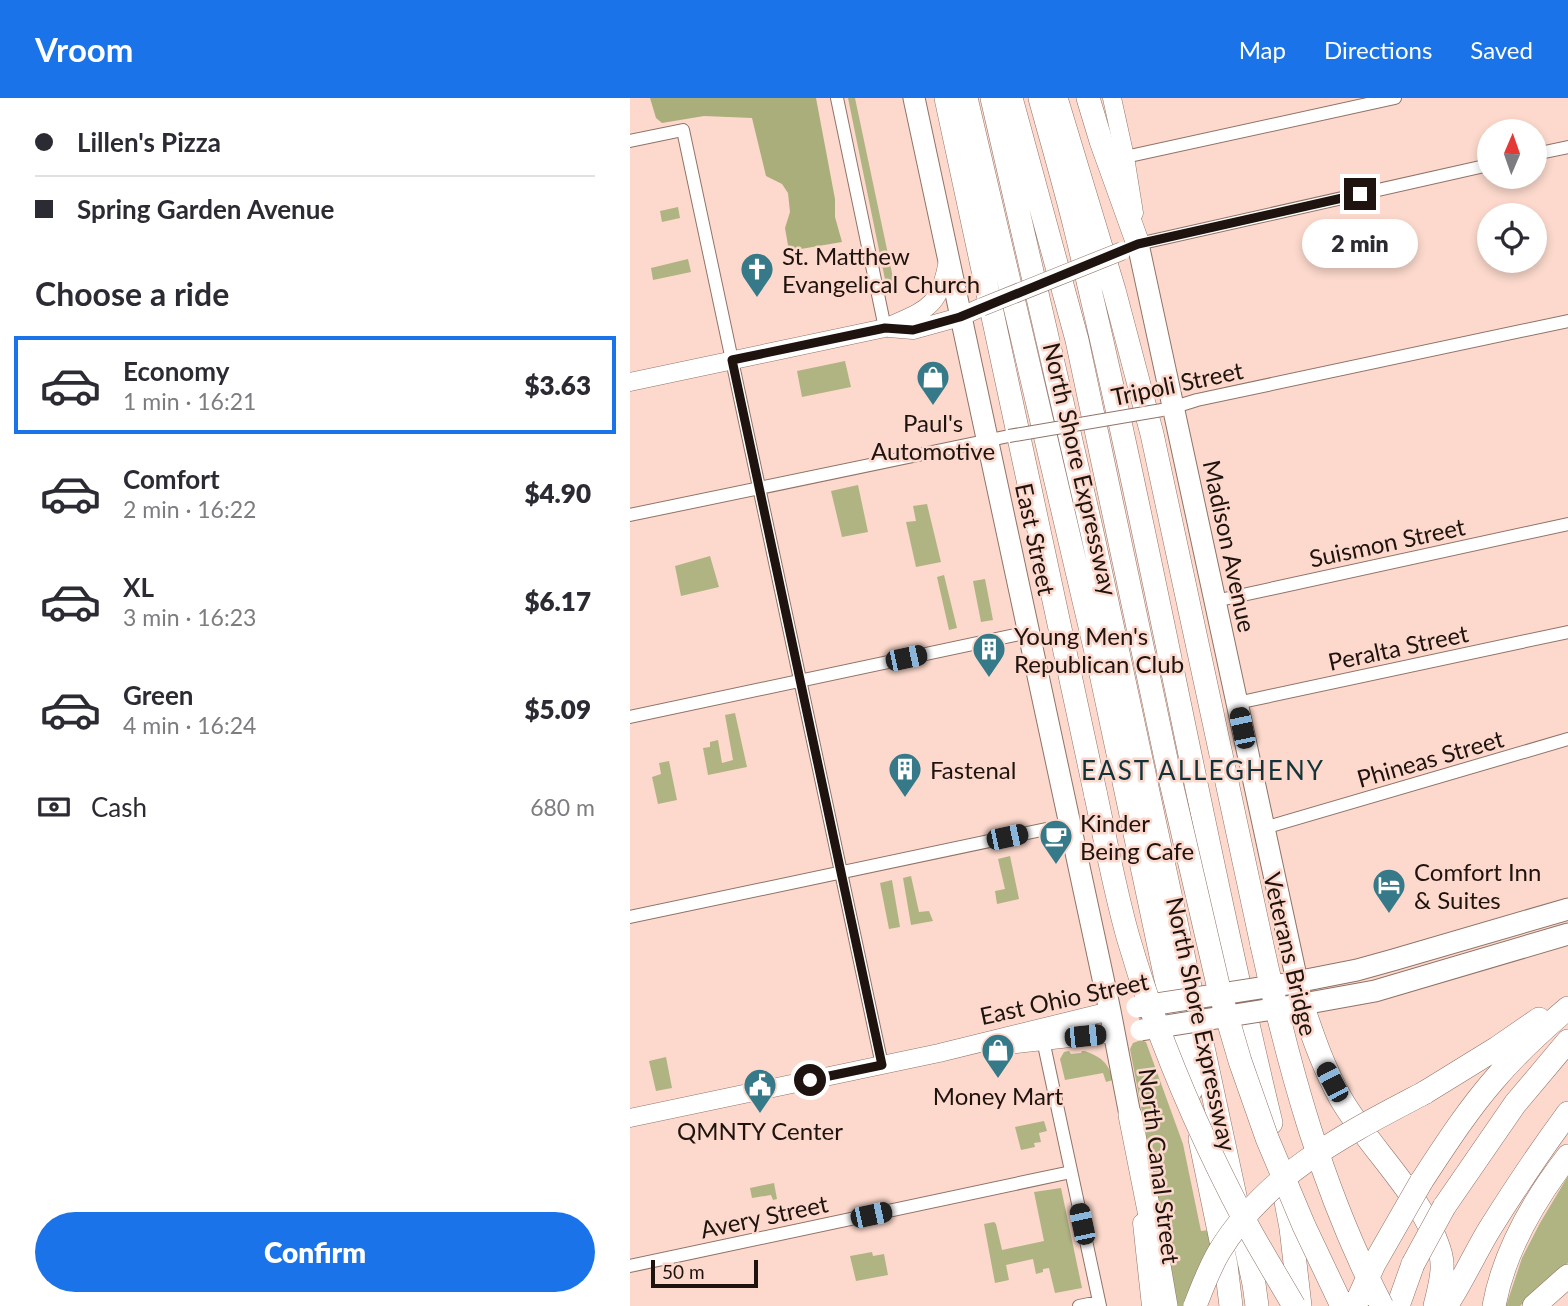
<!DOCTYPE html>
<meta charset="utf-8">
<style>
:root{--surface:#fff;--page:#f7f7f7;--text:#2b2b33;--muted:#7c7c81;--line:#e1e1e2;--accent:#1a73e8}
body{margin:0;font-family:Lato,sans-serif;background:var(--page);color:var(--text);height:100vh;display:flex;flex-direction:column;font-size:26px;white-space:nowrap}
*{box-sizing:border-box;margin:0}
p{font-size:23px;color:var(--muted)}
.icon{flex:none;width:38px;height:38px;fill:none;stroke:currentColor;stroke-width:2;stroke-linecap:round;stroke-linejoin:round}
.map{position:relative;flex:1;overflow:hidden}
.drawer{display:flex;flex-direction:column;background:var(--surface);width:630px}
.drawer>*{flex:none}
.guide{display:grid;align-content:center;height:154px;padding:0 35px;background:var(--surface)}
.needle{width:46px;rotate:2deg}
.fabs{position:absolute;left:847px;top:21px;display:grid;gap:14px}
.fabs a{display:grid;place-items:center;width:70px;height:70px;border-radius:50%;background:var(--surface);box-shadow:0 4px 10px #0003;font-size:35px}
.scale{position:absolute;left:21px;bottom:18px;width:107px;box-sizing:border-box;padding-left:7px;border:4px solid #1f130f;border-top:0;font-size:19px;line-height:24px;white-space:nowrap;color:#1f130f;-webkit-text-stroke:5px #fcd9cc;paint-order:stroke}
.end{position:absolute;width:32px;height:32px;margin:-16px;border:9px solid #1f130f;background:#fff;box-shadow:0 0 0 4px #fff}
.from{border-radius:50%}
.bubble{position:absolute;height:49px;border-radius:24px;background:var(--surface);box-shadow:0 4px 10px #0003;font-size:23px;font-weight:800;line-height:49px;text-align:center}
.car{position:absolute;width:21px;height:42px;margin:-21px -10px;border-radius:9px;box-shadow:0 0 5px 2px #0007;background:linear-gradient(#222 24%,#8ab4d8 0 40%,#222 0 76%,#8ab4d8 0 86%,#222 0)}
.guide b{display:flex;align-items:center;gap:24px;height:66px;font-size:26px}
.guide b+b{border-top:2px solid var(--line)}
.guide i{width:18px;height:18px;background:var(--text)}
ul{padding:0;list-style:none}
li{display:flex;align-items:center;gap:21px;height:98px;margin:0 14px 10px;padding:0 21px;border:4px solid transparent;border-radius:0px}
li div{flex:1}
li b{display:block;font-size:26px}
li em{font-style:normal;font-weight:800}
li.current{border-color:var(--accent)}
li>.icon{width:63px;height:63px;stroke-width:1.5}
h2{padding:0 35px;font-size:32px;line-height:84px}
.pay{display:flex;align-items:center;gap:18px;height:77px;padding:0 35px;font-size:26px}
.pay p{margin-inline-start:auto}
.primary-button{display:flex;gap:14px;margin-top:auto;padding:14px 35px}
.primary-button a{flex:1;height:80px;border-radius:42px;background:var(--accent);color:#fff;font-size:28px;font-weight:800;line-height:80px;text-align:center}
header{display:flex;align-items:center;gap:42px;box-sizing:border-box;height:98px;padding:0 35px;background:var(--accent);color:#fff}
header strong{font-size:33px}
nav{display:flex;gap:38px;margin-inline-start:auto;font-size:24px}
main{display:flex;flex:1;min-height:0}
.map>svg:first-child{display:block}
.green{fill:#b0b483}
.forest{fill:#aaae7b}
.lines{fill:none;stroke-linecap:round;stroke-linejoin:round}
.street-casing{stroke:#917367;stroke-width:14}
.secondary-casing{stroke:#917367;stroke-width:19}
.primary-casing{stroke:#917367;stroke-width:23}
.highway-casing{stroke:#917367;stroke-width:24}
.street{stroke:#fff;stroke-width:12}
.secondary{stroke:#fff;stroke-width:18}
.primary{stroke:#fff;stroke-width:21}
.highway{stroke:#fff;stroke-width:23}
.street-bridge-casing{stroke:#917367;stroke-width:14;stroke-linecap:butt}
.secondary-bridge-casing{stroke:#917367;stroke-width:19;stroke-linecap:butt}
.primary-bridge-casing{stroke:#917367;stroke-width:23;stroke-linecap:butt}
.highway-bridge-casing{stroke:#917367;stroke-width:24;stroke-linecap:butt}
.street-bridge{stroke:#fff;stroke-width:12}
.secondary-bridge{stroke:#fff;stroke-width:18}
.primary-bridge{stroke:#fff;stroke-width:21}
.highway-bridge{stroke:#fff;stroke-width:23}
.route{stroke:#1f130f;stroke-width:9}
.labels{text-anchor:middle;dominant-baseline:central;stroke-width:5;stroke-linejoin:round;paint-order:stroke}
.poi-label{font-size:24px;fill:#1f130f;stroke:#fcd9cc;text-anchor:start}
.street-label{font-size:24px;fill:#1f130f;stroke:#fcd9cc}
.neighbourhood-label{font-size:26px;letter-spacing:2px;fill:#13333b;stroke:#fcd9cc}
</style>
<header>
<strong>Vroom</strong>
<nav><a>Map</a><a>Directions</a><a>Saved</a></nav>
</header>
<main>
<section class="drawer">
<div class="guide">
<b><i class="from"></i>Lillen's Pizza</b>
<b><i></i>Spring Garden Avenue</b>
</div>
<h2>Choose a ride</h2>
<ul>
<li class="current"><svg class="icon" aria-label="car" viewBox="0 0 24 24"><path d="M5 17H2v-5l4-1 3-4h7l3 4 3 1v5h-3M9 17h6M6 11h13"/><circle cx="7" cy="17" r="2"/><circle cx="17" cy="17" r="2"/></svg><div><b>Economy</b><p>1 min · 16:21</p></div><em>$3.63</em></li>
<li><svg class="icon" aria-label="car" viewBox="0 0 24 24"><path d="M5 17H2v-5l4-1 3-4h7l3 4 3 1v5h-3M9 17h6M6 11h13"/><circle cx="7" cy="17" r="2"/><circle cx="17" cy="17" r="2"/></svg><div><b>Comfort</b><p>2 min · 16:22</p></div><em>$4.90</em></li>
<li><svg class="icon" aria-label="car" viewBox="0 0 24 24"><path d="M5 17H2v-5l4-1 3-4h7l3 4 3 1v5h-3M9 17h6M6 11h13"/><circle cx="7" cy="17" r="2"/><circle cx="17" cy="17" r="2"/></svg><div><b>XL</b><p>3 min · 16:23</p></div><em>$6.17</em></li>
<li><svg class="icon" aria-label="car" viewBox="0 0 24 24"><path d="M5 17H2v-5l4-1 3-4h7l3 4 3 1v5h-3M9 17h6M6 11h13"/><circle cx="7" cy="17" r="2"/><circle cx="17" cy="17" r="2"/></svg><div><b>Green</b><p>4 min · 16:24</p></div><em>$5.09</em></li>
</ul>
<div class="pay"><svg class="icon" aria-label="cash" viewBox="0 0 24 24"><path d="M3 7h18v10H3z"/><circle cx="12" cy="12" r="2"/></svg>Cash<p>680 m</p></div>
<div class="primary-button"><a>Confirm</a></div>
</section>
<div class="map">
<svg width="938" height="1208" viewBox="0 0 938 1208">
<rect width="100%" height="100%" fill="#fcd9cc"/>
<!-- green -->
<path class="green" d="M218,0H225L266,194L258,196Z
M48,109L50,120L32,124L30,113Z
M58,161L61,174L23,182L21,170Z
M215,263L221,289L172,299L167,273Z
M228,387L238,434L212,439L201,393Z
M297,406L311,464L286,469L276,424L286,423L283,408Z
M80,458L89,489L51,498L45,468Z
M314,477L327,530L319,532L307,479Z
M355,481L363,522L351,524L343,483Z
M105,615L117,669L78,677L73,650L80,649V644L88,642L92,665L103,662L95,617Z
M39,663L47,702L28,706L22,679L31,676L29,665Z
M380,758L389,801L367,806L365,793L375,791L368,761Z
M281,778L289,814L299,813L303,823L281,827L273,780Z
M262,782L270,829L259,831L250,785Z
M511,942L516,944L553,1046L571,1133L580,1132L583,1146L563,1184L554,1208H544L524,1102L515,1030L500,951L503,945Z
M439,953L441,956L451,955L452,953H455C471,959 479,965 483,982L476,984L473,975L435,982L430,961L434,954Z
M36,959L42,990L26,993L19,963Z
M414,1023L417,1033L409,1035L411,1044L404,1045L405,1049L391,1052L385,1029Z
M938,1078V1165L890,1208H876L892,1160L910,1125Z
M144,1085L147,1101L143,1102L141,1097L122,1100L120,1090Z
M431,1090L452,1190L425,1195L419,1170L413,1171V1174L406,1176L403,1161L376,1167L379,1182L365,1185L354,1126L364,1124L366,1126L372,1152L414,1143L404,1094Z
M242,1154L243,1158L254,1156L258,1177L226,1183L220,1158Z"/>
<!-- forest -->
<path class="forest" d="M20,0H186L205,101V119L212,144L159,153L155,130L160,114L158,95L152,86L136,78L122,20L74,18L32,25L26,20Z"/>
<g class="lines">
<defs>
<path id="street" d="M207,0L255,230
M0,43L53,32L252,967
M905,56L938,49
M495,59L765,0
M508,146L859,67
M538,311L567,302L938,223
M0,417L379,338
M585,503L938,426
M607,605L938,534
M0,619L399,534
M634,730L938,641
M0,819L440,726
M413,942L470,1208
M0,1168L441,1074
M449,1208L469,1204"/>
<path id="secondary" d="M482,0L495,59L504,115
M259,230L283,232L330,219L352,209
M0,284L255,230C297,211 310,210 318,162
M386,946L485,935
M0,1020L309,955L480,913
M512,1125L521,1208"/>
<path id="primary" d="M284,0L480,913L500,1017
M508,146L672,906
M656,886L727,872L763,862L938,811
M662,908L745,893L938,836"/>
<path id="highway" d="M316,0L466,698
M336,0L470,571L560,994
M362,0L462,434L624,1186L627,1208
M381,0L447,242L540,680
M410,0C422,44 435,88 446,133C518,429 570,729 641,1025
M426,0L484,192L522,336L632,847
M458,0L471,43L508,146
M672,906C683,939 694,971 711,1001C739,1049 783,1088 805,1140C808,1148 812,1156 812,1166C813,1179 808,1195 805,1208
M794,995L867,950L909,921
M500,1017L524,1138L536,1208
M570,1041L596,1167L601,1208
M791,1084C814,1049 837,1013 864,982C886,956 912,932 938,910
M654,1093L661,1130L670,1208
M814,1109L885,1006L938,943
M768,1208L783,1166
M816,1208C832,1184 844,1157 859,1132C884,1092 910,1053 938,1015
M864,1208C874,1153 904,1102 938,1058
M904,1208L938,1178"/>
</defs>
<!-- street casing -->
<use href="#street" class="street-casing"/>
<!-- secondary casing -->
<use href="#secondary" class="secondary-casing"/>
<!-- primary casing -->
<use href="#primary" class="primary-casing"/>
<!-- highway casing -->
<use href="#highway" class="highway-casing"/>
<!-- street -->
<use href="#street" class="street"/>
<!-- secondary -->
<use href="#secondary" class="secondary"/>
<!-- primary -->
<use href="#primary" class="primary"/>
<!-- highway -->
<use href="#highway" class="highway"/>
<defs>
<path id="street-bridge" d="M379,338L532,312"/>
<path id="secondary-bridge" d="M352,209L492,153"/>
<path id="primary-bridge" d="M507,909L656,886
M511,932L662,908"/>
<path id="highway-bridge" d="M540,680L589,891L610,963L637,1040L674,1128L712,1208
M466,698C476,745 485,793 498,839C526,936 569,1036 616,1125C631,1153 648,1180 664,1208
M632,847C659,971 693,1095 752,1208
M783,1166L814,1109
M565,1208C572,1190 579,1171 589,1154C637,1075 714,1037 794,995
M725,1208L744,1166L791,1084"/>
</defs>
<!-- street-bridge casing -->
<use href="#street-bridge" class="street-bridge-casing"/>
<!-- secondary-bridge casing -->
<use href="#secondary-bridge" class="secondary-bridge-casing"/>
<!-- primary-bridge casing -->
<use href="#primary-bridge" class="primary-bridge-casing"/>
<!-- highway-bridge casing -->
<use href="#highway-bridge" class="highway-bridge-casing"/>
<!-- street-bridge -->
<use href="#street-bridge" class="street-bridge"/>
<!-- secondary-bridge -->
<use href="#secondary-bridge" class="secondary-bridge"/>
<!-- primary-bridge -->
<use href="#primary-bridge" class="primary-bridge"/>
<!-- highway-bridge -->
<use href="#highway-bridge" class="highway-bridge"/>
</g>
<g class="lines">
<!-- route -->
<path class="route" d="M180,982L252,967L102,262L255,230L283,232L330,219L508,146L730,96"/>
</g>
<!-- icons -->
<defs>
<symbol id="church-pin" viewBox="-11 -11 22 30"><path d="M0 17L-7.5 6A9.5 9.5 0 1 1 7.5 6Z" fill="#367989" stroke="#fcd9cc"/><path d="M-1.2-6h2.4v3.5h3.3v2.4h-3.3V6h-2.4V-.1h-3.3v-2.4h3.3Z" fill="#fff"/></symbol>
<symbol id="shop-pin" viewBox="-11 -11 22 30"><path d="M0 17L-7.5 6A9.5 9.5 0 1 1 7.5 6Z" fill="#367989" stroke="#fcd9cc"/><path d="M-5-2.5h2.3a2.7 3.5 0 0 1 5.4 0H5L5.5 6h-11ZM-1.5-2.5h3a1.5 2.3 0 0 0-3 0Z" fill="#fff"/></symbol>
<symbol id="building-pin" viewBox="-11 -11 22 30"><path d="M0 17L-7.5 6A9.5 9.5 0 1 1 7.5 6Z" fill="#367989" stroke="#fcd9cc"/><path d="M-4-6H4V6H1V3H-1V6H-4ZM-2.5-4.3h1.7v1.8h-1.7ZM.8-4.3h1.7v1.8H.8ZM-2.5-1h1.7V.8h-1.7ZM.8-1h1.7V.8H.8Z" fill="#fff"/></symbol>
<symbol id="cafe-pin" viewBox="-11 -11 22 30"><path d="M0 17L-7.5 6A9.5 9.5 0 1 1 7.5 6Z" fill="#367989" stroke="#fcd9cc"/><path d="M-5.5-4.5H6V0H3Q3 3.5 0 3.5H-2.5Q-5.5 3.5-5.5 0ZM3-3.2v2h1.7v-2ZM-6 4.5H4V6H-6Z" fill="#fff"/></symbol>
<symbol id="hotel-pin" viewBox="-11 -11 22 30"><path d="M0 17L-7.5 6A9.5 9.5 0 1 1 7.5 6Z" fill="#367989" stroke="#fcd9cc"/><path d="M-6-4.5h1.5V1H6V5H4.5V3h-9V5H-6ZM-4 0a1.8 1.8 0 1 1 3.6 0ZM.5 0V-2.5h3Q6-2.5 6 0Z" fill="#fff"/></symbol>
<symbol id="civic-pin" viewBox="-11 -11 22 30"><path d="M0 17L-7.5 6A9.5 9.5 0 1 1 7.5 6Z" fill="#367989" stroke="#fcd9cc"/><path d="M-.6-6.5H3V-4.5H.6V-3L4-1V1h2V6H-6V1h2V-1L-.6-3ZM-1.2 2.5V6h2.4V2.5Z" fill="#fff"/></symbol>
</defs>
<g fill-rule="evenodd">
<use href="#church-pin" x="108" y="152" width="38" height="52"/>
<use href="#shop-pin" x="284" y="260" width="38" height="52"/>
<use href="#building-pin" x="340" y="532" width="38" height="52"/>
<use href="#building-pin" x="256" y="652" width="38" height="52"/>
<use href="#cafe-pin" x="407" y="719" width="38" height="52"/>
<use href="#hotel-pin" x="740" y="768" width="38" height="52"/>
<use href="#shop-pin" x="349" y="933" width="38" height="52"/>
<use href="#civic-pin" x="111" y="968" width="38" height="52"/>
</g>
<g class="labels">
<!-- poi labels -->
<g class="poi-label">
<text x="152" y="157">St. Matthew<tspan x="152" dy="28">Evangelical Church</tspan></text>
<text x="303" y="324" text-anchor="middle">Paul's<tspan x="303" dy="28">Automotive</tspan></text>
<text x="384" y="537">Young Men's<tspan x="384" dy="28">Republican Club</tspan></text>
<text x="300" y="671">Fastenal</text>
<text x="450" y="724">Kinder<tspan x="450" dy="28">Being Cafe</tspan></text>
<text x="784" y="773">Comfort Inn<tspan x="784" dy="28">&amp; Suites</tspan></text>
<text x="368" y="997" text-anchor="middle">Money Mart</text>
<text x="130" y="1032" text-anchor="middle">QMNTY Center</text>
</g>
<!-- street labels -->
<g class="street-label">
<text transform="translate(547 285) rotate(-12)">Tripoli Street</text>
<text transform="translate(451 371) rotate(77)">North Shore Expressway</text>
<text transform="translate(406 441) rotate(78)">East Street</text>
<text transform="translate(757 444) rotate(-12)">Suismon Street</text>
<text transform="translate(600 448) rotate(78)">Madison Avenue</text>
<text transform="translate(768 549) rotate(-12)">Peralta Street</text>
<text transform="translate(800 660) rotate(-16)">Phineas Street</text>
<text transform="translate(661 856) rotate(77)">Veterans Bridge</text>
<text transform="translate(434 900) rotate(-12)">East Ohio Street</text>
<text transform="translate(572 926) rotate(78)">North Shore Expressway</text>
<text transform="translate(530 1068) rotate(83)">North Canal Street</text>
<text transform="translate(134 1118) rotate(-12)">Avery Street</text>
</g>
<!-- neighbourhood labels -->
<g class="neighbourhood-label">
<text x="573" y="672">EAST ALLEGHENY</text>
</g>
</g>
</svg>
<div class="fabs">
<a><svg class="needle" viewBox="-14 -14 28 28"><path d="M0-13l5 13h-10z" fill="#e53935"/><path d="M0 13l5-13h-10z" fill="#7c7c81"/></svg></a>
<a><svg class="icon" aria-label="locate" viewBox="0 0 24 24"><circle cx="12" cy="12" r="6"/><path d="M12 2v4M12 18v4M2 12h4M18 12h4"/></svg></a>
</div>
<div class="scale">50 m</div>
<i class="end from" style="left:180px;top:982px"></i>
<i class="end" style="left:730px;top:96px"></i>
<div class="bubble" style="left:672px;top:121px;width:116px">2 min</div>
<i class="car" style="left:276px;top:560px;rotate:78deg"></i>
<i class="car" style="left:612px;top:630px;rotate:348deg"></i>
<i class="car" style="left:377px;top:739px;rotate:78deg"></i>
<i class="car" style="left:455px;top:938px;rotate:84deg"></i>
<i class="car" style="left:702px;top:984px;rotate:332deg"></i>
<i class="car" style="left:241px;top:1117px;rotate:78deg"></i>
<i class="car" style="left:452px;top:1126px;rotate:348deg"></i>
</div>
</main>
